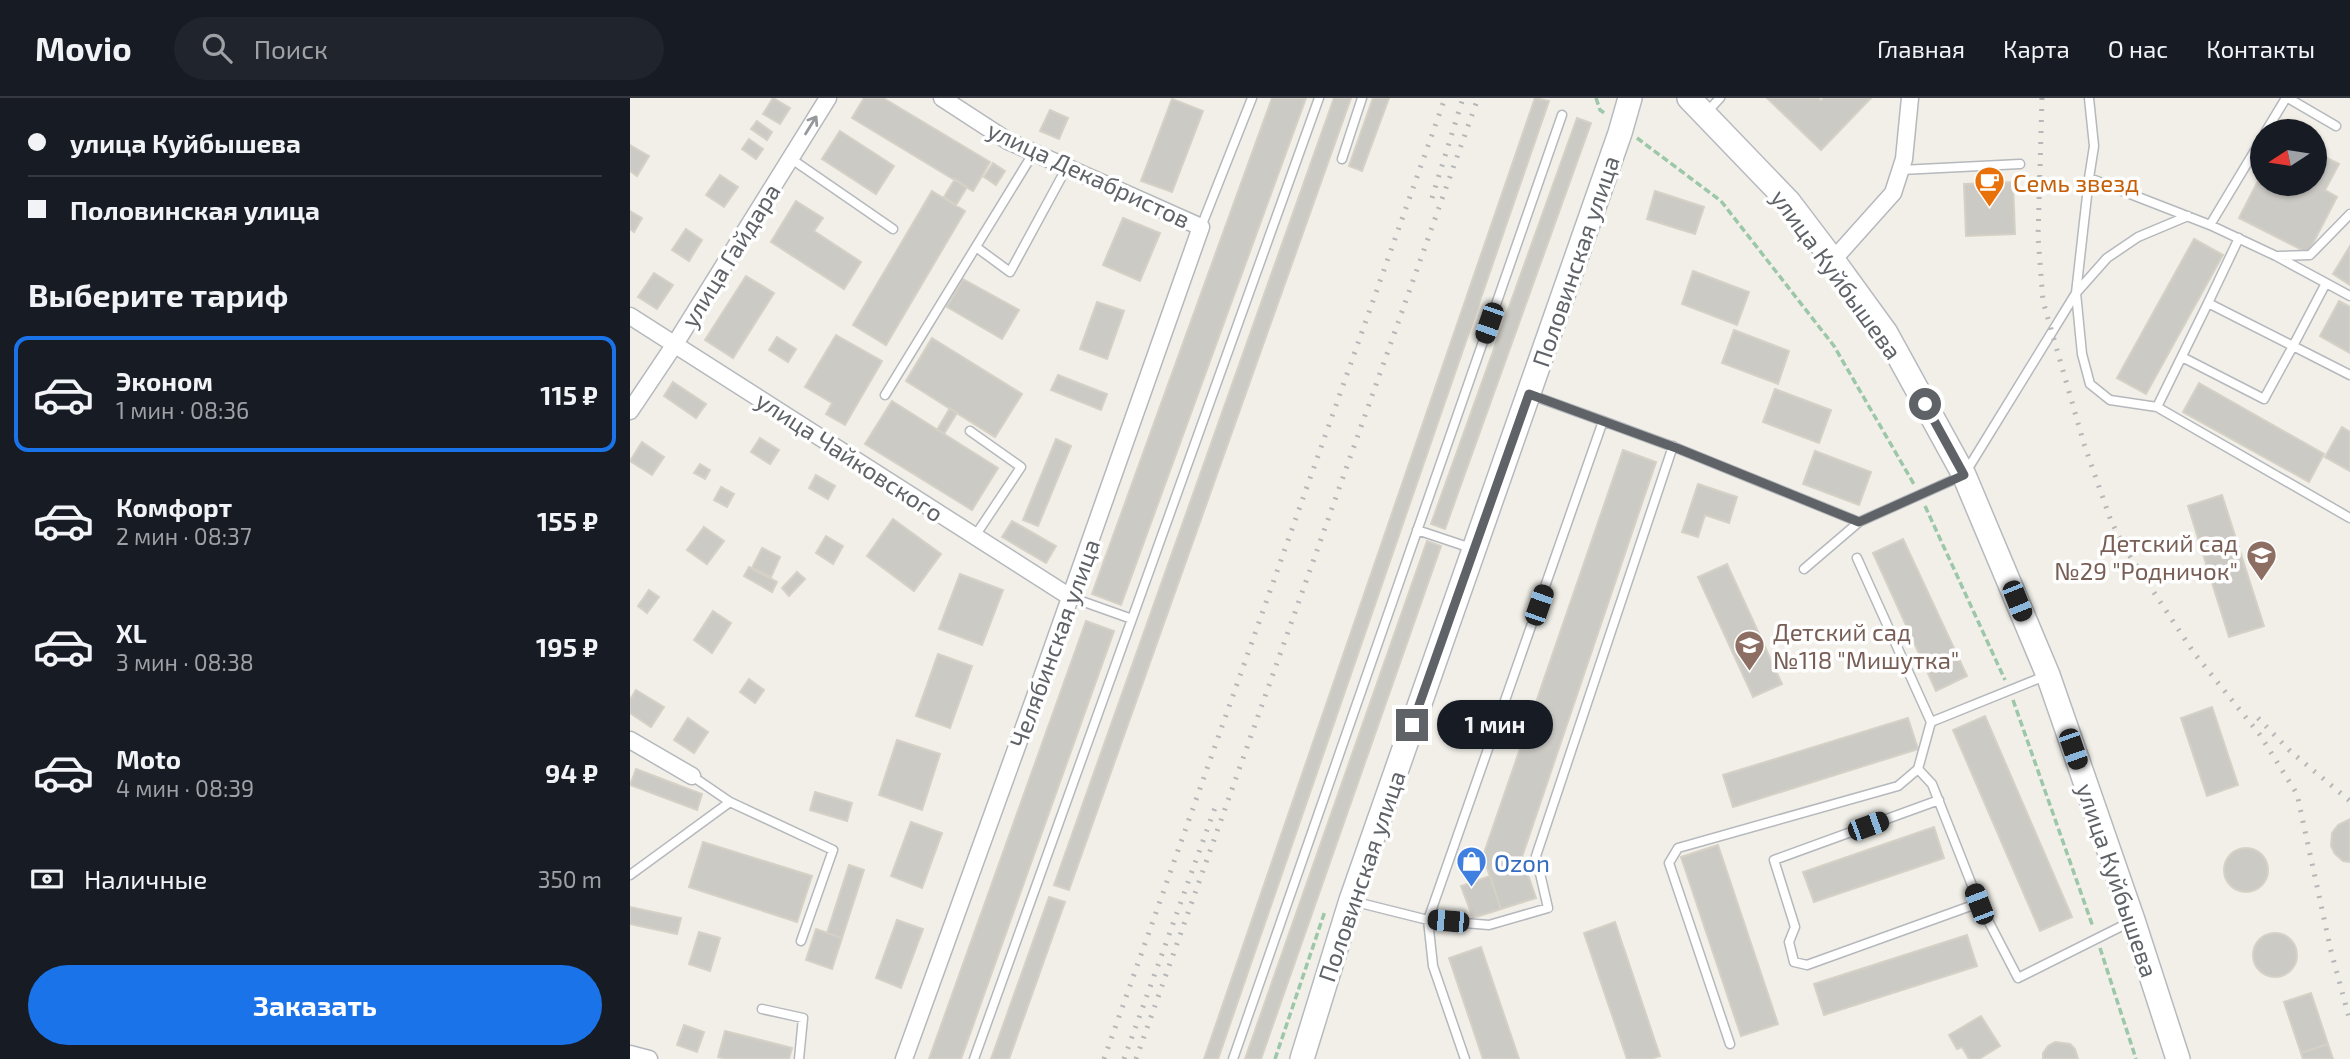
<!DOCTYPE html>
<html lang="ru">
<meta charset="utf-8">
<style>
:root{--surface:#171b24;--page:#20242c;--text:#f1f3f6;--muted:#9ea1a6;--line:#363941;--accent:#1a73e8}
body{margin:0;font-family:"Exo 2",sans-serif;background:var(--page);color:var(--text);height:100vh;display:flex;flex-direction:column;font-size:26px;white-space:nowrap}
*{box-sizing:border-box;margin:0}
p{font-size:23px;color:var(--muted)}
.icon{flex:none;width:38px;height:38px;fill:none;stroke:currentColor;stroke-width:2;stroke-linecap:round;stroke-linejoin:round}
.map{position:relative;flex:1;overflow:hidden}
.sheet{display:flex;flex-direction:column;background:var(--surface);width:630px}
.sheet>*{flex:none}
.top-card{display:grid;align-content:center;height:154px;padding:0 28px;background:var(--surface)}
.needle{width:46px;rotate:258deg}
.fabs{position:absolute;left:1620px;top:21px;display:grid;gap:14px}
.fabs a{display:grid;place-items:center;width:77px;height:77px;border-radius:50%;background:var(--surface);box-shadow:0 2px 5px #0004;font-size:35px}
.end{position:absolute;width:32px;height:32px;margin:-16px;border:9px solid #5f6368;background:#fff;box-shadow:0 0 0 4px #fff}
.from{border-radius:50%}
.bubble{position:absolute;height:49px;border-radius:24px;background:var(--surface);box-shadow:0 2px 5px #0004;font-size:23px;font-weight:700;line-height:49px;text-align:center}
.car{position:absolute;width:21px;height:42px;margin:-21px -10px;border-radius:9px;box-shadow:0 0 5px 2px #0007;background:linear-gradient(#222 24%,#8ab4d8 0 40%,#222 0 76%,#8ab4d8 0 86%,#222 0)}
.top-card b{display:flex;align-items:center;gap:24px;height:66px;font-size:26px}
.top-card b+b{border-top:2px solid var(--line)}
.top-card i{width:18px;height:18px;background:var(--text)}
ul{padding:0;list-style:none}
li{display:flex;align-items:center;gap:21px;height:116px;margin:0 14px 10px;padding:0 14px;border:4px solid transparent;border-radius:14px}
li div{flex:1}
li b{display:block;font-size:26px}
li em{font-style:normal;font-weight:700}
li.current{border-color:var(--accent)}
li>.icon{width:63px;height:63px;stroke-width:1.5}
h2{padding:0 28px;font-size:32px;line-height:84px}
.pay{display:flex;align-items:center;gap:18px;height:77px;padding:0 28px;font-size:26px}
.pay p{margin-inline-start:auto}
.button{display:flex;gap:14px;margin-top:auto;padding:14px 28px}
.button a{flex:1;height:80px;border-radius:42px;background:var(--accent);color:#fff;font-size:28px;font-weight:700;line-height:80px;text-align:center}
header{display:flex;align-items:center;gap:42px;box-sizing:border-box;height:98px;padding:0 35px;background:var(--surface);border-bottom:2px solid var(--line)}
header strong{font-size:33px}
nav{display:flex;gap:38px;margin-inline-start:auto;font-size:24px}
.search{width:490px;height:63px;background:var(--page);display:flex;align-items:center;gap:18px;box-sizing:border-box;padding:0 24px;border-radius:38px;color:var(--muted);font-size:26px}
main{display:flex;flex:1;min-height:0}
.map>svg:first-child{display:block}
.building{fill:#cccac5;stroke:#d6d1c6;stroke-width:2}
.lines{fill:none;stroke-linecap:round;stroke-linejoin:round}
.lane-casing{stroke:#b5b8bc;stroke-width:11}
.street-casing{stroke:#b5b8bc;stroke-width:19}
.secondary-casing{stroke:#b6babf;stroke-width:26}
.path{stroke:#9cc7a9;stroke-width:3.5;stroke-dasharray:7 3.5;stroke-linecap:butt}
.lane{stroke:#fff;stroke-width:8}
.street{stroke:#fff;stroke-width:16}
.secondary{stroke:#fff;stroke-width:23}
.rail{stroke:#b6b7b8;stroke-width:5;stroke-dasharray:2 9;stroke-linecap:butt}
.oneway{stroke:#979a9d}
.route{stroke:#5f6368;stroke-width:9}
.labels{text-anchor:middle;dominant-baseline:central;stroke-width:7;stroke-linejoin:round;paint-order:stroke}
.street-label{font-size:24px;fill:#5f6368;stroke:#fff}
.food-label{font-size:24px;fill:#c56008;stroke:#fff;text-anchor:start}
.education-label{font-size:24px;fill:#785e54;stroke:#fff;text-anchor:end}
.shop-label{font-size:24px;fill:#366cbe;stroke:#fff;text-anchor:start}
</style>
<header>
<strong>Movio</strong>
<div class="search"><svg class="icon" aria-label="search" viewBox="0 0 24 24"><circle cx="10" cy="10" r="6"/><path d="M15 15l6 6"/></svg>Поиск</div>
<nav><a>Главная</a><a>Карта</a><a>О нас</a><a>Контакты</a></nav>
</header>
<main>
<section class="sheet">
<div class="top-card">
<b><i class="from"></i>улица Куйбышева</b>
<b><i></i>Половинская улица</b>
</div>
<h2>Выберите тариф</h2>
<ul>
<li class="current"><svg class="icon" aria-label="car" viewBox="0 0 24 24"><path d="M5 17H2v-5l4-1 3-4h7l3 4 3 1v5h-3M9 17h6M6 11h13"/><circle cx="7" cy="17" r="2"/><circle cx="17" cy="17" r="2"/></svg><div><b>Эконом</b><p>1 мин · 08:36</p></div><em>115 ₽</em></li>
<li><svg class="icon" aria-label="car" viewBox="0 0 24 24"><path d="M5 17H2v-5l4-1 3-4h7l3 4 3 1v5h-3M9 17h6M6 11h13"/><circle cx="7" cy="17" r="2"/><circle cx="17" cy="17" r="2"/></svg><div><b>Комфорт</b><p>2 мин · 08:37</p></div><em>155 ₽</em></li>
<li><svg class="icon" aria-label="car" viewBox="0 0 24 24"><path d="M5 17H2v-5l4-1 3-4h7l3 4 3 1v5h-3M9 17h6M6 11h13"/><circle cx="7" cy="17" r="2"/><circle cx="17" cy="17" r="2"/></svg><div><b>XL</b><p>3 мин · 08:38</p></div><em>195 ₽</em></li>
<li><svg class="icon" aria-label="car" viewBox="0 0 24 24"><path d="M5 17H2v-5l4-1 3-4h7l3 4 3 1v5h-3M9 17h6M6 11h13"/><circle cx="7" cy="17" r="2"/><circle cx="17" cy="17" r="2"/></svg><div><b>Moto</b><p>4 мин · 08:39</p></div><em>94 ₽</em></li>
</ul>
<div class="pay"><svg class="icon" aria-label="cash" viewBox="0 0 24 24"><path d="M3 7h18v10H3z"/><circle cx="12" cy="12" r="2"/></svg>Наличные<p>350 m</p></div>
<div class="button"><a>Заказать</a></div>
</section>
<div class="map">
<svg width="1720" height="961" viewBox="0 0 1720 961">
<rect width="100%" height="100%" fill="#f1efe8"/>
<!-- building -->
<path class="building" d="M143,0L160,10L150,26L133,16Z
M234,0H253L360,64L343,93L222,20Z
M642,0H676L491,507L462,496Z
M704,0H721L439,792L424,787Z
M743,0H759L732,73L719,68Z
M905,0L919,3L588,961H574Z
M1137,0H1188L1191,3L1194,0H1241L1191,52Z
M542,1L573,13L542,94L511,83Z
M420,12L438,20L429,41L410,33Z
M947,20L961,25L815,431L801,426Z
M127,23L142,34L137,42L121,31Z
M210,33L264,68L246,96L192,61Z
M119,41L133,51L126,61L112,51Z
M0,47L19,58L7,78L0,73Z
M1685,54L1709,66L1695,92L1707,99L1678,155L1609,120L1633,73V86H1685Z
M363,65L375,73L366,87L354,79Z
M90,77L108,89L94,109L76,97Z
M325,81L337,89L326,107L314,99Z
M1383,84L1385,136L1336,138L1334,86Z
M302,93L335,113L256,247L223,227Z
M1025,93L1074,109L1065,136L1017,121Z
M166,103L193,120L184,133L231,164L214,191L141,144Z
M0,113L12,120L4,134L0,131Z
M493,120L530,135L510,183L473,167Z
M56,131L72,142L59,163L42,152Z
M1564,141L1593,157L1516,296L1487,280Z
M1720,148V187L1703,176Z
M1063,173L1119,194L1107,227L1052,206Z
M24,175L43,187L27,211L8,199Z
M116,178L144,195L103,260L75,242Z
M333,181L389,212L372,241L317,209Z
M1709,203L1720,209V255L1690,238Z
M467,204L494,213L477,261L450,251Z
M1104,232L1159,253L1148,286L1092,265Z
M206,237L252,263L215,327L196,316L202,305L175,289Z
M147,239L166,251L158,264L139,252Z
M302,240L392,296L365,339L276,283Z
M428,277L477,296L471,312L421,292Z
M43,284L76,306L66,320L34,298Z
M1569,285L1694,356L1679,384L1553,314Z
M1145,291L1201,312L1189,345L1133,324Z
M262,303L368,370L342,412L235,346Z
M320,310L327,315L314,336L307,332Z
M1712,329L1720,334V373L1695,359Z
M130,340L149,352L140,366L121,354Z
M426,341L441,348L408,428L393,422Z
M12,344L34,359L22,377L0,363Z
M993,352L1026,364L892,759L906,800L871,811L853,758Z
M1185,353L1241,374L1229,407L1173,386Z
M70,366L80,372L75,381L64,375Z
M186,377L205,388L198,401L179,390Z
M1068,386L1107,399L1099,425L1075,417L1068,439L1052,434Z
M91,389L104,396L97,409L84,402Z
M1592,397L1634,528L1599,539L1558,408Z
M263,421L311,456L284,493L237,458Z
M382,423L426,448L416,465L372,439Z
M74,429L94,443L77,466L57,452Z
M196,438L213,448L203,466L186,455Z
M1273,441L1337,578L1306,593L1243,455Z
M797,443L811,448L631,961H615Z
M132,450L150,459L141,479L122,470Z
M1097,466L1152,586L1123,599L1068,479Z
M119,469L147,484L142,494L114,478Z
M167,474L175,481L159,498L152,490Z
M330,476L373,492L352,547L309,531Z
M19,492L29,499L17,515L8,508Z
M83,513L101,525L82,555L64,542Z
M456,523L484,533L331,961H299Z
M308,556L342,568L320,630L286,618Z
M119,581L134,592L125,605L110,594Z
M6,592L34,609L21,629L0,615V602Z
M1582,609L1608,687L1577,698L1551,620Z
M1355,618L1442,819L1410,833L1323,632Z
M58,620L78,634L64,655L44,642Z
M1278,620L1288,651L1103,709L1093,677Z
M267,642L310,656L292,712L249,697Z
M6,671L72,696L67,712L0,687Z
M185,694L222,705L217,723L180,712Z
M1720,721V764L1713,763L1705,756L1701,748L1702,735L1708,727Z
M281,724L312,735L292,790L261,778Z
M1304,729L1314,760L1184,804L1173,774Z
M73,744L182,778L167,824L59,789Z
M1088,747L1148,926L1111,938L1051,759Z
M1594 772a22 22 0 1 1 44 0a22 22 0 1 1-44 0Z
M219,767L234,772L212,840L197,835Z
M860,778L871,811L843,820L831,788Z
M419,799L435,804L379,961H361Z
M0,809L51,820L47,836L0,826Z
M267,822L293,831L271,890L246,880Z
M985,824L1030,958L1020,961H997L954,835Z
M186,831L212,840L202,871L176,862Z
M69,834L90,840L80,873L59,866Z
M1623 857a22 22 0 1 1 44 0a22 22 0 1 1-44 0Z
M1337,837L1347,868L1194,917L1184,886Z
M851,849L889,961H853L819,860Z
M1681,895L1698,946L1671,955L1654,904Z
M1351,918L1370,948L1349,961H1339L1332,949L1327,951L1319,937Z
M54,927L74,934L67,954L47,947Z
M95,933L162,950L159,961H96L88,959Z
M1425,944L1440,946L1445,951L1448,961H1413V955L1418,948Z
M1698,946L1703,961H1673L1671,955Z"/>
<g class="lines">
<defs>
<path id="lane" d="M1459,0L1464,48L1459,80
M1658,0L1706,28
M1075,16L1090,0
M1636,33L1656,0
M160,60L263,131
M712,61L732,0
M1271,72L1390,66
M1580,127L1633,39
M571,129L622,0
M346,149L380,174L437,69
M1649,158L1680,157L1720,116
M1696,185L1663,248L1720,277
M1578,205L1527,309L1720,420
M1552,259L1634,301L1663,248L1578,205L1609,140
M255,297L404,54
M1527,309L1480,302L1460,286L1452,256L1446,195L1477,160L1508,139L1558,118
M973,323L1049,351L1229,424
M340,333L391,369L345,438
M787,432L844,451
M1227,460L1301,624
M1174,471L1229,424L1334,377L1446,195L1459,80L1580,127L1646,158L1720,198
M440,499L502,521
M1288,671L1302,686L1349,805L1388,880L1502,823
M62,678L100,704L203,752L171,843
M1309,702L1144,762L1165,829L1159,844L1164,864L1177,867L1349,805
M0,777L100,704
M722,803L798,822L973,323L901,297
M132,911L173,920L169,961
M1100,946L1039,765L1048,750L1268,688L1288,671L1301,624L1415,578
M344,961L689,0
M603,961L932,17
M835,961L803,868L798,822L859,827L918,810L906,758L1043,348"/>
<path id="street" d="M1203,162L1263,95L1274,61L1280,0
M0,218L440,499
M0,313L45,246L198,0
M0,642L62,678
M0,956L19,961
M274,961L411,582L571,129L378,43L312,0"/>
<path id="secondary" d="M1059,0L1159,104L1203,162L1256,235L1334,377L1418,577L1503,822L1548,961
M672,961L721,802L990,35L1000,0"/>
</defs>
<!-- lane casing -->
<use href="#lane" class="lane-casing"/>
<!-- street casing -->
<use href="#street" class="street-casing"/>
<!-- secondary casing -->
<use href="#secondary" class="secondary-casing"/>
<!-- path -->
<path class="path" d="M966,0L970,12L976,16
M1007,40L1091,103L1204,248L1285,388
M1295,408L1375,582
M1383,602L1463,829
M1470,850L1506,961
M645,961L695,813"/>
<!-- lane -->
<use href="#lane" class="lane"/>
<!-- street -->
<use href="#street" class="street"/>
<!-- secondary -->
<use href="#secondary" class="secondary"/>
<!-- rail -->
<path class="rail" d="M1412,0L1408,139L1413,203L1454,346L1481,423L1496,452L1564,555L1630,637L1667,696L1701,853L1720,923
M802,100L833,0
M1628,620L1660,653L1720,703
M474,961L815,0
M494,961L586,707
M506,961L848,0"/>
</g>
<!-- one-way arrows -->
<defs><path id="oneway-shaft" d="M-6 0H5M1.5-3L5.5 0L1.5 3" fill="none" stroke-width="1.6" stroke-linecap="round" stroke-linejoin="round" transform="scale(1.75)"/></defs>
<use class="oneway" href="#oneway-shaft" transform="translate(181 27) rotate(-58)"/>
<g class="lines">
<!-- route -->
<path class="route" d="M782,627L899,296L1049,351L1229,424L1334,377L1295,306"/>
</g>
<!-- icons -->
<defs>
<symbol id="cafe-pin" viewBox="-11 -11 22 30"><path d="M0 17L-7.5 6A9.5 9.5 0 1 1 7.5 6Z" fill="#e8710a" stroke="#fff"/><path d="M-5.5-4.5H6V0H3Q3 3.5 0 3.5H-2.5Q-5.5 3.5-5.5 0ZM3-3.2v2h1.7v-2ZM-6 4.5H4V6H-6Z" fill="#fff"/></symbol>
<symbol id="school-pin" viewBox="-11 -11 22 30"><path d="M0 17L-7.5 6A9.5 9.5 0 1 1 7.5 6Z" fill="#8d6e63" stroke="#fff"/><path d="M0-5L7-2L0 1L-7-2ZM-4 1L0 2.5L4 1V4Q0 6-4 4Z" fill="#fff"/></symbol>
<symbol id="shop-pin" viewBox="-11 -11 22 30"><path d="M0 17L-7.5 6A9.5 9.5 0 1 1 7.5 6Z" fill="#3f7fe0" stroke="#fff"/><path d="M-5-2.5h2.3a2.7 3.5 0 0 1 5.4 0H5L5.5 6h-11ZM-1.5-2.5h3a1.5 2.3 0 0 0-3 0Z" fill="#fff"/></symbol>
</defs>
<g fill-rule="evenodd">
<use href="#cafe-pin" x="1342" y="66" width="35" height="47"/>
<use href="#school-pin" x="1614" y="440" width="35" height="47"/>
<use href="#school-pin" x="1102" y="530" width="35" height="47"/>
<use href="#shop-pin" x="824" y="746" width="35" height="47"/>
</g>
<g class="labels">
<!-- street labels -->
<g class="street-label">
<text transform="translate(459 76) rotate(25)">улица Декабристов</text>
<text transform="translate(100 157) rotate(-58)">улица Гайдара</text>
<text transform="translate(945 163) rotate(-71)">Половинская улица</text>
<text transform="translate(1207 176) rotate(54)">улица Куйбышева</text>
<text transform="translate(220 358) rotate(33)">улица Чайковского</text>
<text transform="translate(424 545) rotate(-70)">Челябинская улица</text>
<text transform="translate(731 778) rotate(-71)">Половинская улица</text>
<text transform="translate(1488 782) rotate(71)">улица Куйбышева</text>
</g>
<!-- food labels -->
<g class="food-label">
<text x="1383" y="84">Семь звезд</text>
</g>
<!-- education labels -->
<g class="education-label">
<text x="1608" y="444">Детский сад<tspan x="1608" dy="28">№29 "Родничок"</tspan></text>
<text x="1143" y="533" text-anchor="start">Детский сад<tspan x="1143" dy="28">№118 "Мишутка"</tspan></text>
</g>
<!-- shop labels -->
<g class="shop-label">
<text x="864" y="764">Ozon</text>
</g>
</g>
</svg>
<div class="fabs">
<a><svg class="needle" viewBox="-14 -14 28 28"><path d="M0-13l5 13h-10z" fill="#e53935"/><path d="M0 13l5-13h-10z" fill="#9ea1a6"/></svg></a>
</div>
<i class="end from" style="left:1295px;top:306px"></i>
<i class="end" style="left:782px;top:627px"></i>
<div class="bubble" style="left:807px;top:602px;width:116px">1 мин</div>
<i class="car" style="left:859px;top:225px;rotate:199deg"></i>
<i class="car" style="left:1387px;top:503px;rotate:158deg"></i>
<i class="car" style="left:909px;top:507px;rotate:19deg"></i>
<i class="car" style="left:1443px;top:651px;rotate:161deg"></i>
<i class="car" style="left:1238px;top:728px;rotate:70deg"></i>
<i class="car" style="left:1349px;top:806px;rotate:339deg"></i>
<i class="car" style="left:818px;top:823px;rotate:275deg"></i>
</div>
</main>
